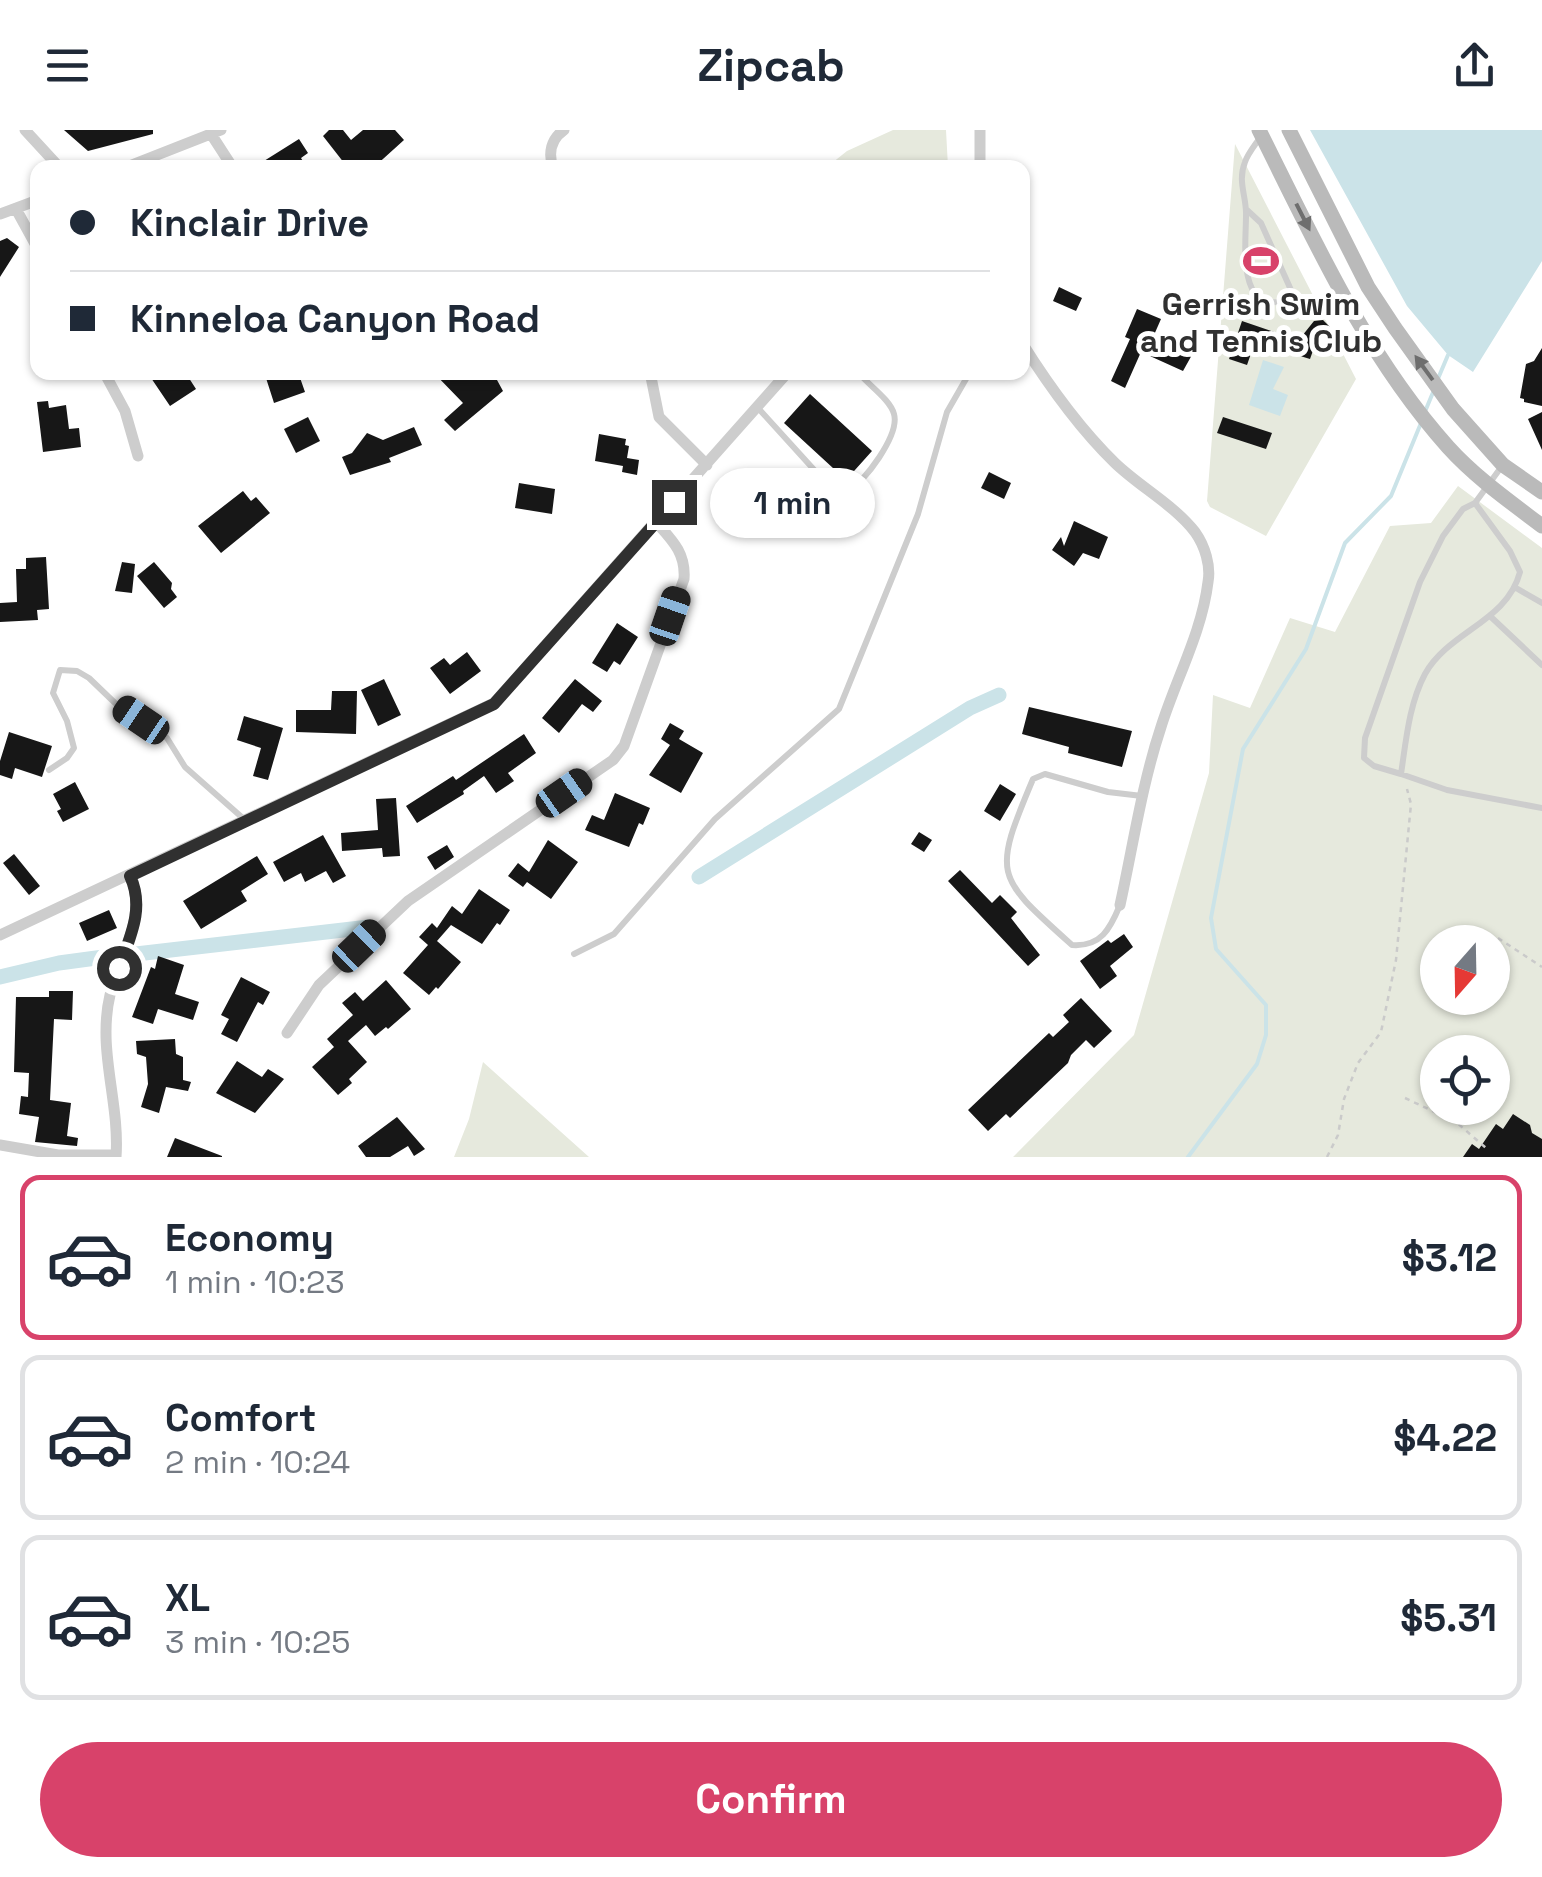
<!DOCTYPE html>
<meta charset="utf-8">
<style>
:root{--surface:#fff;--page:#f6f6f7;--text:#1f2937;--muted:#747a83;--line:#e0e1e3;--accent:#d8426a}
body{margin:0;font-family:"Space Grotesk",sans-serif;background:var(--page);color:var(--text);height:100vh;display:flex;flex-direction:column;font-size:38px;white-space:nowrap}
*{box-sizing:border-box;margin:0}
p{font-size:32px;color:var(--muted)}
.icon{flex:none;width:55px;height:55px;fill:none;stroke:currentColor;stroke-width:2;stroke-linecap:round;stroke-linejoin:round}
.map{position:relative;height:1027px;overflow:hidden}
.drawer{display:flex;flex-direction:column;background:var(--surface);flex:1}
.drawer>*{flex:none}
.banner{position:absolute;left:30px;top:30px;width:1000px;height:220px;border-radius:20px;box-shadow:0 2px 8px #0004;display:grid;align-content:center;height:220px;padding:0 40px;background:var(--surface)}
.needle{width:65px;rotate:200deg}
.controls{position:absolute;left:1420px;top:795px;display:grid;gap:20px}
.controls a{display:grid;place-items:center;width:90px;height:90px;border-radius:50%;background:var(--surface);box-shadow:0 2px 8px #0004;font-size:50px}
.end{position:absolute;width:45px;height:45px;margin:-22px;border:12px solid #303030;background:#fff;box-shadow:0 0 0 5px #fff}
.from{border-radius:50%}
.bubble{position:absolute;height:70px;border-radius:35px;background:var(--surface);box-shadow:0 2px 8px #0004;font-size:32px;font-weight:600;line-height:70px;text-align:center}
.car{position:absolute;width:30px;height:60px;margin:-30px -15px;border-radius:12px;box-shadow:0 0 8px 2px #0007;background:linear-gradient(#222 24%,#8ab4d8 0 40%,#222 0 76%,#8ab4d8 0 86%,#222 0)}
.banner b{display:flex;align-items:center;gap:35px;height:95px;font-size:38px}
.banner b+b{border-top:2px solid var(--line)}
.banner i{width:25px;height:25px;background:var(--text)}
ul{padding:18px 0 0;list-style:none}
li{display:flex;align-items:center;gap:30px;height:165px;margin:0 20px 15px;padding:0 20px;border:5px solid var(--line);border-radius:20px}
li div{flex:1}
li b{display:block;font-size:38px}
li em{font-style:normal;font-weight:600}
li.selected{border-color:var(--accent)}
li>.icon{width:90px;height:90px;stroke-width:1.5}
.action{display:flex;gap:20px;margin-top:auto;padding:20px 40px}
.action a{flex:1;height:115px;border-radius:60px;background:var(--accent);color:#fff;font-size:40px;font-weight:600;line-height:115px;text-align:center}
header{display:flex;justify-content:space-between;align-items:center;height:130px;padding:0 40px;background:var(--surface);font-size:45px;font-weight:600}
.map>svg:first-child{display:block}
.green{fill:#e6e9dd;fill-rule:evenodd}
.water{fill:#cbe3e8}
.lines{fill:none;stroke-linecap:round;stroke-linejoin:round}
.stream{stroke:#cbe3e8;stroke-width:4}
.canal{stroke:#cbe3e8;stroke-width:15}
.building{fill:#171717}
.path{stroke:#cacaca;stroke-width:2.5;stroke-dasharray:5 5;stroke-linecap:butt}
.lane{stroke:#cdcdcd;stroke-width:6}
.street{stroke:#cdcdcd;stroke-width:11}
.secondary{stroke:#bababa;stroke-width:15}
.oneway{fill:#6e6e6e}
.route{stroke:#303030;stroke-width:12}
.labels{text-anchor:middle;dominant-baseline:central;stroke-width:10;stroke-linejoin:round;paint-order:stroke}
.poi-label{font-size:32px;font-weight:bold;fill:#303030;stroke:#fff}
</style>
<header><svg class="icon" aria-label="menu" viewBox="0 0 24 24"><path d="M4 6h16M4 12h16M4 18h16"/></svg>Zipcab<svg class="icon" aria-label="share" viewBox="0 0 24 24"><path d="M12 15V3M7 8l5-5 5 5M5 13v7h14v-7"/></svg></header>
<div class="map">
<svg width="1542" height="1027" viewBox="0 0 1542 1027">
<rect width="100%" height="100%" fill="#fff"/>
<!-- green -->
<path class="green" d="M893,0H946L948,37H827L847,21Z
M1235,14L1356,249L1266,406L1210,377L1207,371Z
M1458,356L1542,418V1027H1013L1134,905L1209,643L1213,565L1250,578L1290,488L1335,502L1390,396L1431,393ZM1438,812H1492V868H1438ZM1438,922H1492V978H1438Z
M483,932L589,1027H454L469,989Z"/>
<!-- water -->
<path class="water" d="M1310,0H1542V131L1473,242L1448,225L1407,176Z
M1263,230L1284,237L1273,259L1288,265L1280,286L1249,275Z"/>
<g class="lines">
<!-- stream -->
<path class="stream" d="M1437,251L1448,225
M1424,284L1434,260
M1188,1027L1257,934L1266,905V875L1216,819L1211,788L1243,619L1306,519L1345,413L1391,366L1421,293"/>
<!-- canal -->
<path class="canal" d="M699,747L970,578L999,565
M136,824L369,797
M0,847L59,833L111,826"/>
</g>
<!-- building -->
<path class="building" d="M64,0H153V4L88,21Z
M329,0H343L351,10L363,0H395L404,10L373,38H348L323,6Z
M299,9L308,23L301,28L307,38H253Z
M7,108L19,117L0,147V111Z
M1059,157L1082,168L1076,181L1053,171Z
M1137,179L1161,189L1154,205L1193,223L1183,241L1141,222L1125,258L1111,251L1130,209L1125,207Z
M1323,190L1330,197V206L1324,212L1315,215L1310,229L1255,212L1247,235L1229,229L1242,191L1277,203L1279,198L1302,206L1314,191Z
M1542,218V276L1524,272V269L1520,268L1526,234L1534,231Z
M147,242H185L196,259L170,276Z
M282,242H298L305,262L274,273L266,248Z
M433,242H471L476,248L488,246L497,250L503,261L455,301L444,290L463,273Z
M810,264L872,321L846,350L784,293Z
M48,271L49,278L66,275L69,299L79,298L81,317L43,322L37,272Z
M1542,282V320L1528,289Z
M308,287L320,311L296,323L284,299Z
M1223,287L1272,303L1266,319L1217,303Z
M414,297L422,315L389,328L391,332L350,345L342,327L352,323L367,303L383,310Z
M599,304L626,309L625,315L629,316L627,328L639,330L637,345L622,342L623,336L595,331Z
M989,342L1011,353L1004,369L981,358Z
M519,353L555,359L552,384L515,378Z
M243,361L251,371L256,367L270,383L221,423L198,396Z
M1074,391L1108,407L1099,429L1083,423L1074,436L1052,420L1061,407L1064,416Z
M46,427L49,479L37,480L38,490L0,492V473L17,472L16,439H26V428Z
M122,432L135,434L132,463L115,461Z
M154,432L172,453L171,459L177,467L164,478L137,446Z
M617,493L638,507L620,535L614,531L607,542L592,533Z
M467,522L481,541L450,564L430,538L444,528L450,535Z
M384,549L401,585L378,596L361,560Z
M575,549L602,571L593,582L582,574L559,603L542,588Z
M332,561H357L356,604L296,602V580H331Z
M1029,577L1132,601L1122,637L1068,623L1069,617L1022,604Z
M244,586L283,598L268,650L253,646L261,618L237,610Z
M670,593L684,601L679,609L703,623L681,663L649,645L670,615L661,609Z
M9,602L52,616L42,647L15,638L12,649L0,645V631Z
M524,604L536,623L508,643L514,651L496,663L484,646L463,661L464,664L417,693L406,676L453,646L456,650Z
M75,652L89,679L63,692L57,681L61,679L53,664Z
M1000,654L1016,664L1000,691L984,681Z
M615,663L650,678L643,695L639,693L629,717L585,700L592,685L604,690Z
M396,668L400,726L383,727L382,718L342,721L341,703L378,700L376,669Z
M919,702L932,710L924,722L911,714Z
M323,705L346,746L333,753L326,741L305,752L301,743L284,752L273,732Z
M548,710L578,732L551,769L527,752L523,757L508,746L518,733L529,742Z
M447,715L454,727L435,740L427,727Z
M14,724L40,756L29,765L3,733Z
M257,726L268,744L241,761L247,771L201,799L183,771Z
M960,740L992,773L1000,765L1017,782L1011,788L1040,825L1028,836L948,751Z
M479,759L510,780L500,795L497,793L482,814L451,795L437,811L461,832L438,859L436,857L429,865L403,843L428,815L419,807L432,793L437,798L452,776L462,784Z
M109,780L117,798L87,811L79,793Z
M1124,804L1133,817L1110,836L1117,846L1100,859L1080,831L1108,810L1111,813Z
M158,826L184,835L175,864L199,872L193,890L158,879L153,894L132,887L151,837L155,839Z
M241,847L270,862L263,875L258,872L237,912L221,904L229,889L221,885Z
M386,850L411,879L388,899L386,897L375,906L366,895L348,911L367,932L349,949L352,953L338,965L312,937L334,917L327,909L353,885L342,873L355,862L363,871Z
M49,861H73L72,890L54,889L50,970L71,973L67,1006L78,1008L77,1016L35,1012L39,987L19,984L21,966L28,967L29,943L14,942L16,867H49Z
M1081,868L1112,901L1094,918L1086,910L1071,925L1068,933L1010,988L1006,984L988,1001L968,980L1049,903L1053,907L1069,892L1063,885Z
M175,909L176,924L183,927V950L191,952L188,961L166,957L159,983L141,977L148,954L146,927L137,924L136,911Z
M237,931L262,947L268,939L284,949L255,983L216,963Z
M1513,984L1530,995L1532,1003L1542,1009V1027H1463L1472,1014L1479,1019L1496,994L1503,999Z
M397,987L425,1019L414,1026L408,1016L390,1027H366L358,1016Z
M175,1008L222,1026V1027H167Z"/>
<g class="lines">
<!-- path -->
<path class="path" d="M1498,808L1542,837
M1405,968L1456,992L1486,1018
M1327,1027L1338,1005L1344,969L1358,933L1381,902L1396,830L1411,674L1407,659"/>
<!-- lane -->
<path class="lane" d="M1247,80L1261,93L1291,160L1289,169C1236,189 1246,114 1246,86C1247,67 1237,52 1245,32C1248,23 1256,14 1261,6
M758,278L827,354L834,360L847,362C864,353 900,305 894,284C890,269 868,255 858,242
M1475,373L1510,421L1520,442C1507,492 1449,501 1425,544C1409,574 1406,611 1401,644L1374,636L1364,628L1365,608L1420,452L1443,406L1463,379L1475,373L1502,336
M1516,458L1542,473
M1491,487L1542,535
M49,640L67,628L74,618L67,591L53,563L60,540L77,541L89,548L115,573L167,608L185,637L245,690
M1401,644L1447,660L1542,678
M1120,775C1110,799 1101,817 1072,815C995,746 992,746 1033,649L1045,644L1108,662L1142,666
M574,824L614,804L715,689L839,579L918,384L947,282L970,242"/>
<!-- street -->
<path class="street" d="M25,0L60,38
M980,0V38
M211,4L233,38
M124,38L221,0
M553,38C548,23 551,9 564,0
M16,79L38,119
M0,84L38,70
M1022,213C1049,256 1078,297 1115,333C1140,357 1174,375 1195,402C1205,416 1211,436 1208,452C1202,502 1176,549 1161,597C1142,654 1133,716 1120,775
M104,242L125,281L138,326
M650,242L659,287L707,335
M0,805L494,573L788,242
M287,903L319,855L408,771L613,630L624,616L684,449C686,423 672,410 656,392
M0,1015L58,1025H116
M116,1027C120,972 97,920 110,865C120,824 148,787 130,746"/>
<!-- secondary -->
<path class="secondary" d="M1259,0C1314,110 1365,224 1448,317C1475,347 1509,371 1542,396
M1289,0L1368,157L1395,198L1453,279L1503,335L1542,362"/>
</g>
<!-- one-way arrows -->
<defs><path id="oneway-solid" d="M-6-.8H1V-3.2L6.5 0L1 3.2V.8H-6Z" transform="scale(2.5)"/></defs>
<g class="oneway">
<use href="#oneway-solid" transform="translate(1303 87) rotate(63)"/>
<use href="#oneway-solid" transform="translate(1424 238) rotate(-126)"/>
</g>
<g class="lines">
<!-- route -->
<path class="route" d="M119,838C130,807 145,778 130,746L494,574L674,372"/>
</g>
<!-- icons -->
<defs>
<symbol id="stadium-bare" viewBox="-9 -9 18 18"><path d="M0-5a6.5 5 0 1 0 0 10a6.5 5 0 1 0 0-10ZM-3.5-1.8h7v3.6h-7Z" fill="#d8426a" stroke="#fff" stroke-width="2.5" paint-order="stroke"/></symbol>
</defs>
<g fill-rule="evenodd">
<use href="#stadium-bare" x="1236" y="106" width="50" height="50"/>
</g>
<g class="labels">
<!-- poi labels -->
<g class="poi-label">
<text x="1261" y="174">Gerrish Swim<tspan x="1261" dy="37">and Tennis Club</tspan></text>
</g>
</g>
</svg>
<div class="controls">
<a><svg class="needle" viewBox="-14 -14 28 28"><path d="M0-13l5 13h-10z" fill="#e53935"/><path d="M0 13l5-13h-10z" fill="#747a83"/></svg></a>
<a><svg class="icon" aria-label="locate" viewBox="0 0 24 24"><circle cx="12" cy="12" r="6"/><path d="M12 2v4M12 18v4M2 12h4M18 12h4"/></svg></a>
</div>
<i class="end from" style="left:119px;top:838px"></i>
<i class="end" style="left:674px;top:372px"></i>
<div class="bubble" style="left:710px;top:338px;width:165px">1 min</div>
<i class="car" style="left:670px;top:486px;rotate:19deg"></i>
<i class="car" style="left:141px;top:590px;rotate:304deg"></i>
<i class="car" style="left:564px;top:663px;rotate:55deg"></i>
<i class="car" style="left:359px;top:816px;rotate:46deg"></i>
<div class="banner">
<b><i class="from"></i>Kinclair Drive</b>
<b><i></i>Kinneloa Canyon Road</b>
</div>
</div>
<section class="drawer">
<ul>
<li class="selected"><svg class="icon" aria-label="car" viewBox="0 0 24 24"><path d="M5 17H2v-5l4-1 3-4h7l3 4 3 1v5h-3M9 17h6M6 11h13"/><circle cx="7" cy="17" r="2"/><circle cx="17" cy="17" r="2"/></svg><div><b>Economy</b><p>1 min · 10:23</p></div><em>$3.12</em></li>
<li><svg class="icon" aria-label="car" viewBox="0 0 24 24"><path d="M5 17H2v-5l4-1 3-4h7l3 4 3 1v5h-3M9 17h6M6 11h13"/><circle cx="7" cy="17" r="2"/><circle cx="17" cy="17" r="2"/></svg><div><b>Comfort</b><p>2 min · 10:24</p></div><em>$4.22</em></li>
<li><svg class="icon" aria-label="car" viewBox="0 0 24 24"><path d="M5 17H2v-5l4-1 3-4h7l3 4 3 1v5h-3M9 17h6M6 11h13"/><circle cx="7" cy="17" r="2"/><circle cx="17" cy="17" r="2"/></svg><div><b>XL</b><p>3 min · 10:25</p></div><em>$5.31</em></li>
</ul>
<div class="action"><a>Confirm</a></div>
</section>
